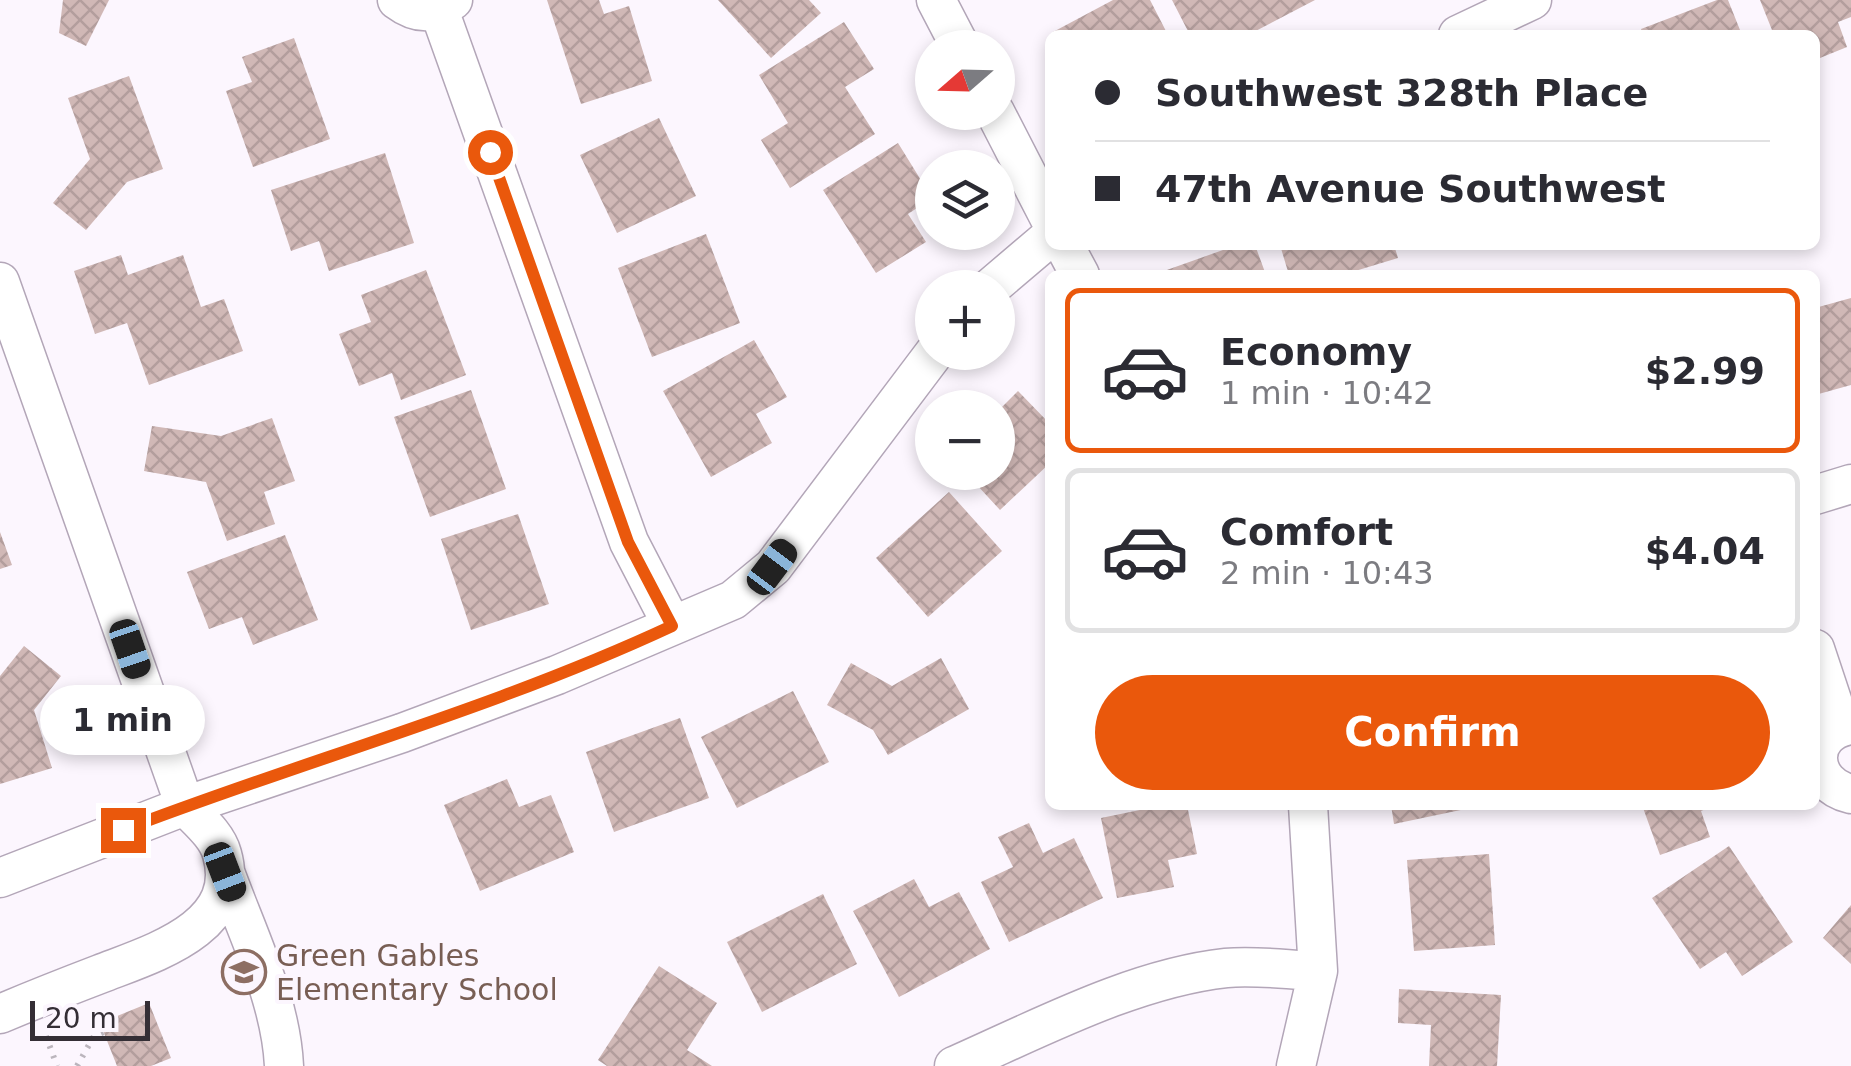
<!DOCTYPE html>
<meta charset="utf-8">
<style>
:root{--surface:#fff;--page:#f2f2f3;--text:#2b2b33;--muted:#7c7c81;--line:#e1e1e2;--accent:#ea580c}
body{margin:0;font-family:"DejaVu Sans",sans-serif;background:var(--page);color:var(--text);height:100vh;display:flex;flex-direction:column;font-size:38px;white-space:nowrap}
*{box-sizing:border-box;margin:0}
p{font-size:32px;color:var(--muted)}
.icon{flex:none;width:55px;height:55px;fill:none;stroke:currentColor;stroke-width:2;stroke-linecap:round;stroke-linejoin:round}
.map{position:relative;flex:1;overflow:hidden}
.sheet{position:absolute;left:1045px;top:270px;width:775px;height:540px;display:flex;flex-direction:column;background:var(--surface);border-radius:15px;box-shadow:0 5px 15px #0003}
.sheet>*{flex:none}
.guide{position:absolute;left:1045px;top:30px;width:775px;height:220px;border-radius:15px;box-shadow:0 5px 15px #0003;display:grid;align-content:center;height:220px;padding:0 50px;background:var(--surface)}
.needle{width:65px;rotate:250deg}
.buttons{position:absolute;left:915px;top:30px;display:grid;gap:20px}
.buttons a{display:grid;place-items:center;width:100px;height:100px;border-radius:50%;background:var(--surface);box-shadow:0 5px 15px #0003;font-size:50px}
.scale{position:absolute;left:30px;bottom:25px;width:120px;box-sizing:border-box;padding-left:10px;border:5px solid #342e35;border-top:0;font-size:28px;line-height:35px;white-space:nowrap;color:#342e35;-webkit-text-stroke:8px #fcf6fe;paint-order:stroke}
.end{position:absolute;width:45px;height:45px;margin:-22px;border:12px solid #ea580c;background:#fff;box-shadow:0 0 0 5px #fff}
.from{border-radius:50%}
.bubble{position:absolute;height:70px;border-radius:35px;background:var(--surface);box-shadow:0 5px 15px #0003;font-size:32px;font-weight:700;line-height:70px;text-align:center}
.car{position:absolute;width:30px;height:60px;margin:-30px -15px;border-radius:12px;box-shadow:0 0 8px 2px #0007;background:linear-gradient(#222 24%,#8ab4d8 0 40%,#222 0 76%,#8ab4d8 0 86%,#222 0)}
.guide b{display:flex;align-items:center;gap:35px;height:95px;font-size:38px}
.guide b+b{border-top:2px solid var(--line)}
.guide i{width:25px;height:25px;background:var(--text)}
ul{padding:18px 0 0;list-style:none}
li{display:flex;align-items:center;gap:30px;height:165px;margin:0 20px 15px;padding:0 30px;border:5px solid var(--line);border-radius:15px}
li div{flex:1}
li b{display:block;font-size:38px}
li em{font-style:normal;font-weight:700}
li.current{border-color:var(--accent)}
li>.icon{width:90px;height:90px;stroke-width:1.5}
.button{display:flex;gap:20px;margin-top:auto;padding:20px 50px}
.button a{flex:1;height:115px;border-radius:60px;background:var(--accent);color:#fff;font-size:40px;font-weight:700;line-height:115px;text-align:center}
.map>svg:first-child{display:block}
.building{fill:url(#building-cross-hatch)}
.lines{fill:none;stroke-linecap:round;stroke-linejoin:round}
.minor-casing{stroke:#b3a6b8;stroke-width:41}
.path{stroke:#bbb5bd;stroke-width:6;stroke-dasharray:2.5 8;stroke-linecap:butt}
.minor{stroke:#fff;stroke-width:38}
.route{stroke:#ea580c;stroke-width:12}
.labels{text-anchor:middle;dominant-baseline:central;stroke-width:8;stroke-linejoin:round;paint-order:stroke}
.education-label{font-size:30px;fill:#785e54;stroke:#fcf6fe;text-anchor:start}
</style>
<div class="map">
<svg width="1851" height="1066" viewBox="0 0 1851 1066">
<defs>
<pattern id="building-cross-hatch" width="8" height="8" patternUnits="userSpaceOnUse" patternTransform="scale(2.5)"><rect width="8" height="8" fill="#d0b8b6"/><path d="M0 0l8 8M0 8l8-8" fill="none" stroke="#b39e9d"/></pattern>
</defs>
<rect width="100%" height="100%" fill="#fcf6fe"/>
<!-- building -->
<path class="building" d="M63,0H109L86,46L59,33Z
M547,0H599L604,14L629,6L652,81L581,104Z
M718,0H809L821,13L771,58Z
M1113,0H1150L1168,35H1054L1053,32Z
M1172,0H1315L1248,35H1190Z
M1717,0H1728L1742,35H1643L1641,29Z
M1760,0H1851V17L1838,22L1847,47L1815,60V35H1774Z
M844,22L874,69L845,87L875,134L790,188L761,140L788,123L759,75Z
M294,38L330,139L253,167L226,91L252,82L242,57Z
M129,76L163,169L127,182L86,230L53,203L90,159L68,98Z
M659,118L696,196L617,233L580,155Z
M898,143L932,198L908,214L926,242L876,273L823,190Z
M385,153L414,243L329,271L319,241L291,251L271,190Z
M706,234L740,323L652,357L618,268Z
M1237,245H1255L1266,275H1165L1164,271Z
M1280,245H1394L1398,258L1342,275H1289Z
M121,255L128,275L183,255L201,307L224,299L243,351L149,385L127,323L95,334L74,271Z
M426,270L466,375L401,400L392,373L359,386L339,334L371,322L361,295Z
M1851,298V385L1815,395V308Z
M754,340L787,397L756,414L772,443L711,477L663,391Z
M471,390L506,489L430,517L394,417Z
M1018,391L1050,424V463L1000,510L965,472H998V411Z
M272,418L295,481L264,492L275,524L227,541L206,482L144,471L152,426L221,436Z
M949,492L1002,551L928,617L876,558Z
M518,514L549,604L471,630L441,539Z
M0,532L12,565L0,569Z
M285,535L318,620L253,645L242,617L209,629L187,572Z
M24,646L61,676L34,710L52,768L0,784V676Z
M941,658L969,709L888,755L873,730L827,705L851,663L892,686Z
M793,691L829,762L737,808L701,737Z
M680,718L709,798L614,832L586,752Z
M507,779L519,807L551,795L574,852L480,891L444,805Z
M1164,805H1187L1197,854L1168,860L1174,887L1117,898L1101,818Z
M1391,805H1474L1475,807L1394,824Z
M1642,805H1715L1701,811L1710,837L1660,855Z
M1029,823L1043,853L1074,838L1103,898L1009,942L981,882L1013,867L998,837Z
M1729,846L1793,942L1742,976L1726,952L1700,969L1652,898Z
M1489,854L1495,945L1414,951L1407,860Z
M914,879L929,907L959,892L990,949L899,997L853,911Z
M823,894L857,964L762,1012L727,942Z
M1851,905V964L1823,938Z
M659,966L717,1003L687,1050L712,1066H607L598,1060Z
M1399,989L1501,995L1497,1066H1429L1431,1025L1398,1023Z
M149,1003L171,1058L151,1066H117L100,1023Z"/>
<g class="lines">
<defs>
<path id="minor" d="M397,0C417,15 434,15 453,0
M936,0L961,48
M439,10L629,542L672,625
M1458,35L1532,0
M995,112L1050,219
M1064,245L1080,275
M0,282L185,806C198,820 217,835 222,854C243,928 151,954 100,974C66,987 33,1000 0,1014
M990,288L1050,237
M1815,495L1851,484
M1815,649L1841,727
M1851,725C1806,732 1808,784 1851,794
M225,872C247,933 281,1000 284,1066
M0,878L185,806L402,733L557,675L733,600L773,567L935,352
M954,1066C1038,1029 1134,978 1226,968C1256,965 1288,970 1318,971
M1296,1066L1318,971L1308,805"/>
</defs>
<!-- minor casing -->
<use href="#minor" class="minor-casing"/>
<!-- path -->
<path class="path" d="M46,1036L57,1066
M77,1066L94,1036L104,1032"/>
<!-- minor -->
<use href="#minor" class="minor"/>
</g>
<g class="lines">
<!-- route -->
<path class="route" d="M123,830C305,760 494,709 672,626L628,542L490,152"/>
</g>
<!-- icons -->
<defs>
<symbol id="school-ring" viewBox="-11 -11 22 22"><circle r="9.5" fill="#fcf6fe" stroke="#8d6e63" stroke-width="1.5"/><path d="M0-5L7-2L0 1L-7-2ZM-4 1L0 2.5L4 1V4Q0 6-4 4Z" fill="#8d6e63"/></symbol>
</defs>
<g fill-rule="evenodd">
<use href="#school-ring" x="219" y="947" width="50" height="50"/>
</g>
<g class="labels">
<!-- education labels -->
<g class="education-label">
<text x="276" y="955">Green Gables<tspan x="276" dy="34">Elementary School</tspan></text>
</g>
</g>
</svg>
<div class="buttons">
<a><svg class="needle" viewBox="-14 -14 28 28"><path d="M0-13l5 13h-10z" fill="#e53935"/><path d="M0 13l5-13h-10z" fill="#7c7c81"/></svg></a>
<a><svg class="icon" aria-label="layers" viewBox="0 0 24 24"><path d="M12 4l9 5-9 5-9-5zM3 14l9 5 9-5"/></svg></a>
<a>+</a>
<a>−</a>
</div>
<div class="scale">20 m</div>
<i class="end from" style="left:490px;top:152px"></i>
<i class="end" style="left:123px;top:830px"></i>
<div class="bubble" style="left:40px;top:685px;width:165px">1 min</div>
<i class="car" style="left:772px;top:567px;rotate:37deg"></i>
<i class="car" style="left:130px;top:649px;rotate:161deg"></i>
<i class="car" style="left:225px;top:872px;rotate:159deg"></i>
<div class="guide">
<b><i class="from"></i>Southwest 328th Place</b>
<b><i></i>47th Avenue Southwest</b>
</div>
<section class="sheet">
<ul>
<li class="current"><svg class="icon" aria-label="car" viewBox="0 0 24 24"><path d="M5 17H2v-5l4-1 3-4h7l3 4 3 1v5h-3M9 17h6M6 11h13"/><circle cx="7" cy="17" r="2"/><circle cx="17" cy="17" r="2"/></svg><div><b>Economy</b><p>1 min · 10:42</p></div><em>$2.99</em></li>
<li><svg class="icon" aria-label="car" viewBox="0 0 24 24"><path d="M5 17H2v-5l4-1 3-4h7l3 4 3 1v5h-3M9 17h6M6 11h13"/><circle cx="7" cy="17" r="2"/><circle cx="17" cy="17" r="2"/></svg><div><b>Comfort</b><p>2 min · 10:43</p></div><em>$4.04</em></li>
</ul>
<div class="button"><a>Confirm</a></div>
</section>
</div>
